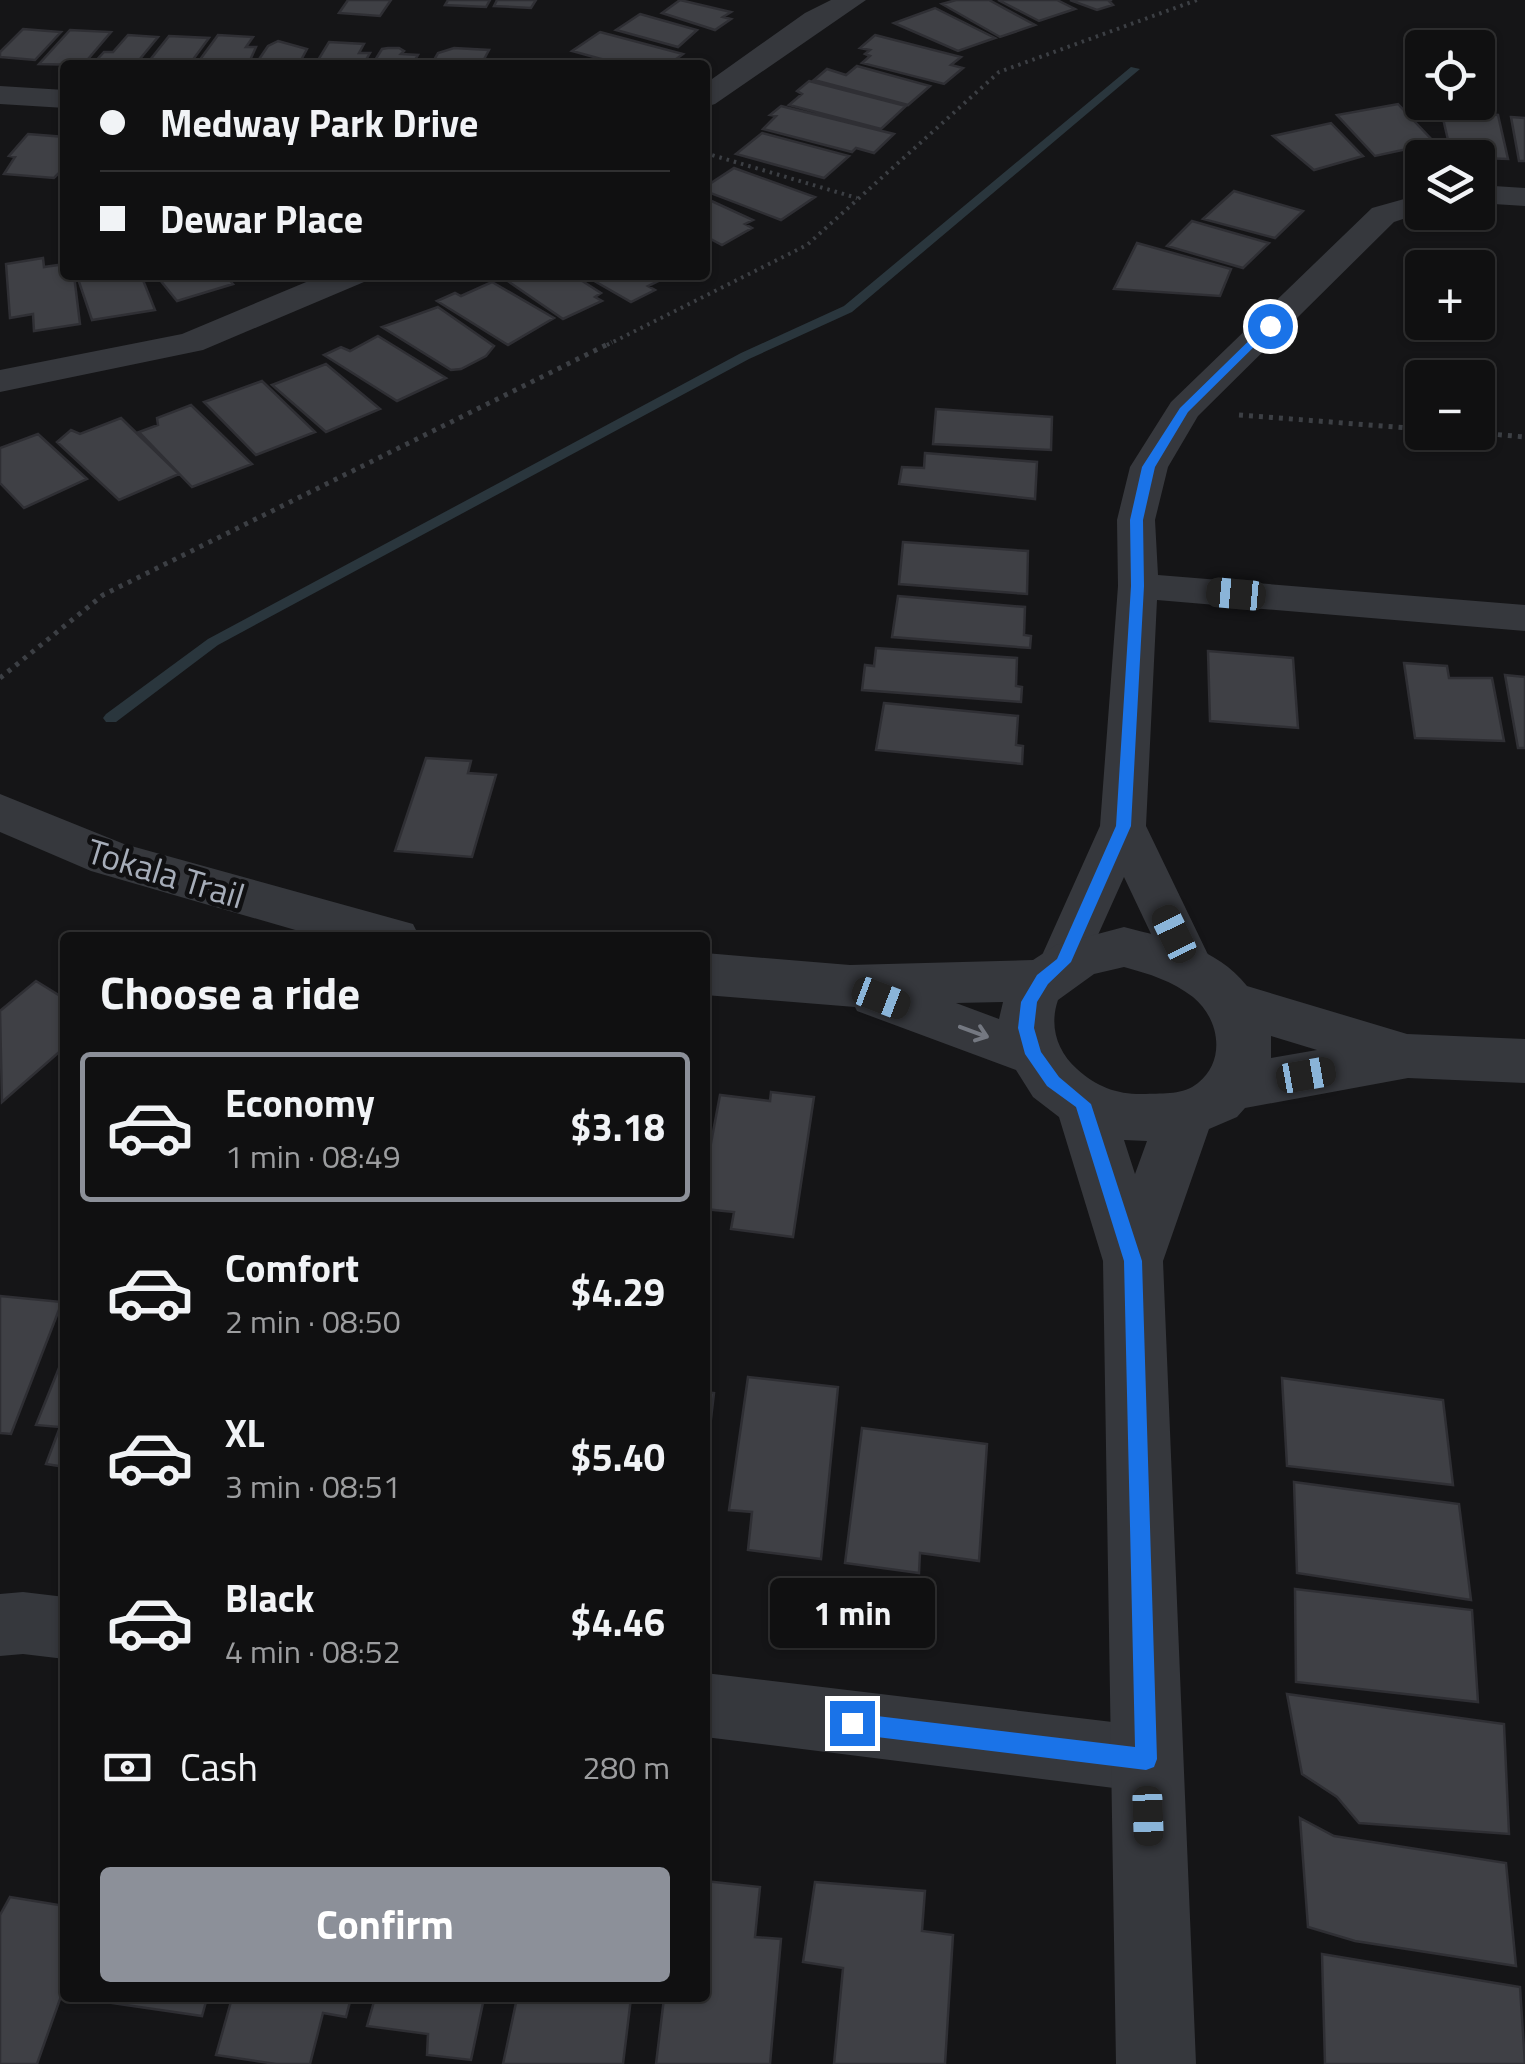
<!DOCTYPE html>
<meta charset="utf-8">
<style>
:root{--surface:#101011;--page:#19191a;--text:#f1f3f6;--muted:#9c9d9f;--line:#303031;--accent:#8c9099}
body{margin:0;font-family:"Titillium Web",sans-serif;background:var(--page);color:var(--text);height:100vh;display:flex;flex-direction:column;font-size:38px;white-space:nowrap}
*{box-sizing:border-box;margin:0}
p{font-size:32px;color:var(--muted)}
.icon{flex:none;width:55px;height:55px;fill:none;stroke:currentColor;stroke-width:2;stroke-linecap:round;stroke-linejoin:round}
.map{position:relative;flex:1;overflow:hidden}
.sheet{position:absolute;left:60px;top:932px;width:650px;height:1070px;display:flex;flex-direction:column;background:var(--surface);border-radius:10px;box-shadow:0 2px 8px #0004,0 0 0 2px var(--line)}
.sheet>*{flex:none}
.top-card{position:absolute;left:60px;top:60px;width:650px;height:220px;border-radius:10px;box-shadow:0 2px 8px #0004,0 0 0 2px var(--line);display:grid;align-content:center;height:220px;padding:0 40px;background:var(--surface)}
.controls{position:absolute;left:1405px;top:30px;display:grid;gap:20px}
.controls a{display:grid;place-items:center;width:90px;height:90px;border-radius:10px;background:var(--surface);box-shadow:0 2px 8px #0004,0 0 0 2px var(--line);font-size:50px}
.end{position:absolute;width:45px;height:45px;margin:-22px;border:12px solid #1a73e8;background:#fff;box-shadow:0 0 0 5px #fff}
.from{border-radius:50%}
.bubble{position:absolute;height:70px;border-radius:10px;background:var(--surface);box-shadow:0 2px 8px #0004,0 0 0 2px var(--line);font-size:32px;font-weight:700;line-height:70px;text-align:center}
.car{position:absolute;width:30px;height:60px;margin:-30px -15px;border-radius:12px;box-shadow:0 0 8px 2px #0007;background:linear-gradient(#222 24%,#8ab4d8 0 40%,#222 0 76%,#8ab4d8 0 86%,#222 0)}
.top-card b{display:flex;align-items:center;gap:35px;height:95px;font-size:38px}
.top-card b+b{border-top:2px solid var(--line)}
.top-card i{width:25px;height:25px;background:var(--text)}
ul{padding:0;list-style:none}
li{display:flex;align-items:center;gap:30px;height:150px;margin:0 20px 15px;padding:0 20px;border:5px solid transparent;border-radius:10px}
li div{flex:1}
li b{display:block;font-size:38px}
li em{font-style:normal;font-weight:700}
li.current{border-color:var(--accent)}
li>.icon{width:90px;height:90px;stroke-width:1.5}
h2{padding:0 40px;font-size:45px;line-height:120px}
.pay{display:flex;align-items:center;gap:25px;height:110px;padding:0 40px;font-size:38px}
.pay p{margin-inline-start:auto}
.cta{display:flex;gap:20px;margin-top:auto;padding:20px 40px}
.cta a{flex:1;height:115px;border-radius:10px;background:var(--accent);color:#fff;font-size:40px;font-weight:700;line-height:115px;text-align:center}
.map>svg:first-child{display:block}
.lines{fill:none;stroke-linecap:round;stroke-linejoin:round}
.stream{fill:#2a363d;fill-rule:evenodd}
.building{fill:#3f4045;stroke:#2f2f34;stroke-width:2.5}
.path-far1{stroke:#3c3f44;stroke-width:4;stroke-dasharray:2.5 5;stroke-linecap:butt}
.path{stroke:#3c3f44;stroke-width:5;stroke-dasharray:4 6;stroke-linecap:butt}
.minor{fill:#36383d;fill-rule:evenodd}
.tertiary{fill:#36383d;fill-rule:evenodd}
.oneway{stroke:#747881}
.route{fill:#1a73e8}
.labels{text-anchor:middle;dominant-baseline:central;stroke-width:9;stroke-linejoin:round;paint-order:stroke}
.street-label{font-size:35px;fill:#a6adb9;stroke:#101012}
</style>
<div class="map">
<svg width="1525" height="2064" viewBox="0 0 1525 2064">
<rect width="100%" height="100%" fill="#151517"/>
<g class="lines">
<!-- stream -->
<path class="stream" d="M1131,67L1140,69L852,312L749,359L218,645L116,722H106L103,718L106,714L208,639L741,353L844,306Z"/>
</g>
<!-- building -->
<path class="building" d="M348,0H391L380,16L339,13Z
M448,0H490L486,7L445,5Z
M497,0H536L531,8L494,6Z
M680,0L731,12L723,17L731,19L715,30L662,13Z
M956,0H989L1035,25L1000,37L942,4Z
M998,0H1057L1075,9L1039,21Z
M1070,0H1112L1109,1L1113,5L1097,10Z
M935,8L995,38L958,51L894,23Z
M640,14L697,30L678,47L616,30Z
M23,29L61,32L35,60L0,57V52Z
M70,30L111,32L83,65L39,64Z
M600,32L683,54L668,65H623L572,51Z
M128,35L158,37L135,65H92L104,52H113Z
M218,35L253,37L246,47H256L248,65H196Z
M875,35L961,57L951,65L963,68L944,84L862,63L870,56L865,54L870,50L860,48Z
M169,36L209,38L189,65H146Z
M278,41L307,49L299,64L305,65H255L268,46Z
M329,42L364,44L359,53H370L363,65H315Z
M388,48H399L404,51L401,54L418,55L412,65H372L382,49Z
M454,48L489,50L481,65H431L438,53Z
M857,66L930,86L908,105L814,80L827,69L846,75Z
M809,81L906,106L881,129L789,105L802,94L797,91Z
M1398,104L1435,143L1375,156L1337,115Z
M781,106L894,134L874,153L856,148L852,152L763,129L776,116L770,115Z
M1441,110L1498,115L1508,159L1452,157Z
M1511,117L1525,118V161H1519Z
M1331,123L1363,156L1314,170L1273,136Z
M762,133L849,156L824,178L736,154Z
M28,134L65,137V167L54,178L4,174L15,157L9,156Z
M734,168L815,197L781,220L705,191V187Z
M1234,191L1303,211L1275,238L1203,219Z
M705,198L753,220L745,224L752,228L722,245L705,236Z
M1192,221L1269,243L1243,268L1167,246Z
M1137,243L1231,269L1220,296L1114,289Z
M43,258L44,267L65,264V275H74L80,324L34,331L33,314L10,318L6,264Z
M100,275H141L155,310L92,320L78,279Z
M156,275H225L233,284L177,301Z
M499,275H573L601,293L595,297L602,301L563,319Z
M584,275H668L669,276L648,286L655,290L631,302Z
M492,282L554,318L508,345L437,301L455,293L461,296Z
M438,307L494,346L486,356L461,369L451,370L382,327Z
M378,336L446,378L397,401L324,355L341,347L350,351Z
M326,364L380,409L326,432L272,385Z
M262,381L315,432L256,455L204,402Z
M191,405L252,464L192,487L139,432L158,425L157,418Z
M936,409L1052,417L1051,450L933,444Z
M121,418L179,474L119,500L57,442L71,430L80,434Z
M38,434L87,479L24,508L0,483V448Z
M925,453L1037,462L1035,499L899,484L902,467L924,468Z
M903,542L1028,551L1027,594L899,584Z
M898,596L1025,607L1024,635L1031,636L1030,648L892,637Z
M876,648L1017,658L1016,686L1022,687L1021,702L862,690L865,665L874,666Z
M1208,651L1293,658L1298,728L1210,721Z
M1404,663L1447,666L1449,678H1492L1504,741L1415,738Z
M1505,675L1525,677V748H1518Z
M884,703L1018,716L1016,745L1023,746L1022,764L876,750Z
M426,758L471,761L468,773L496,775L472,857L395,851Z
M36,981L65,999V1047L2,1102L0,1011Z
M771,1092L814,1097L793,1237L731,1229L734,1212L705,1209V1175L720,1095L770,1101Z
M0,1296L62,1302L11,1434L0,1433Z
M65,1353V1467L46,1464L60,1427L36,1425Z
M748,1377L838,1387L821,1559L748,1550L752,1512L729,1510Z
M1282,1378L1443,1400L1453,1485L1287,1466Z
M705,1392L714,1393L705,1470Z
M862,1428L987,1444L979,1561L920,1553L919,1573L845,1563Z
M1294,1482L1459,1504L1471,1600L1297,1573Z
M1295,1589L1472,1610L1478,1702L1296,1682Z
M1287,1694L1504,1724L1509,1834L1359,1823L1337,1797L1302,1774Z
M1300,1818L1334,1836L1506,1863L1516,1966L1355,1941L1308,1927Z
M705,1881L760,1887L755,1937L781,1939L770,2064H656L664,1998H705Z
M815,1882L925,1891L922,1931L953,1935L945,2064H834L843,1968L803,1962Z
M10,1897L65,1906V1985L37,2064H0V1915Z
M1322,1954L1520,1987L1525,2064H1325Z
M232,1998H351L346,2017L323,2013L310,2064H276L216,2055Z
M375,1998H484L471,2060L427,2055L428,2034L367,2026Z
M517,1998H631L623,2064H503Z
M84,1999V1998H207L202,2016Z"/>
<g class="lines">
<!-- path-far1 -->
<path class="path-far1" d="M705,153L857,198
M607,345L807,245L999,72L1197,0"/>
<!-- path -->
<path class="path" d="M1239,415L1422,429
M1468,432L1525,437
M0,678L103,595L612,342"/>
<!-- minor -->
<path class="minor" d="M831,0H866L715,104L705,107V84L805,13Z
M0,86L65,90V108L0,104Z
M1478,185L1525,188V206L1478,203Z
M1422,194L1424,212L1394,222L1198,416L1168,467L1155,520L1158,575L1525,605V631L1157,600L1146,826L1212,963L1205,976L1188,982L1171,976L1124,877L1080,975L1063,980L1046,975L1039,962L1100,826L1118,586L1117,520L1130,467L1171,402L1372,208Z
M323,275H369L364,282L203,350L0,392V370L182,334Z
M23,1592L65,1597V1659L23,1654L0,1656V1594Z
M705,1673L1146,1726L1169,1736L1179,1759L1169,1782L1146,1792L705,1737Z"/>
<!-- tertiary -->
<path class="tertiary" d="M0,794L124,844L413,924L420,938H323L91,871L0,832Z
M1124,927C1170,939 1216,947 1247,986L1407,1034L1525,1039V1083L1408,1078L1245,1108L1237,1117L1209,1129L1163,1261L1196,2064H1116L1103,1261L1059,1117L1033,1097L1016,1070L857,1011L855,1007L705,995V953L850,965L1033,960L1056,945ZM1124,967C1150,974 1172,981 1193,997C1220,1019 1226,1061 1198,1083C1183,1095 1164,1093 1146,1094C1119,1095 1098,1088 1077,1069C1057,1051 1049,1026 1058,1000L1094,974ZM1003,1002L999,1019L956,1003ZM1271,1036L1317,1050L1271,1058ZM1124,1140L1147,1141L1135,1174Z"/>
</g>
<!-- one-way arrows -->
<defs><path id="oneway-shaft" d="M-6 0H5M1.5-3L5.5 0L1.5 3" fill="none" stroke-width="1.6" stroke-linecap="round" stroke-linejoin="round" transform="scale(2.5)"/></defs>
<use class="oneway" href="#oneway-shaft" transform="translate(974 1032) rotate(20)"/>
<!-- route -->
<path class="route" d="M1266,324L1275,326L1188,412L1155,467L1143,520L1144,586L1131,826L1071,962L1048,984L1037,1002L1034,1028L1041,1052L1059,1077L1091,1104L1142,1261L1157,1759L1154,1767L1146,1770L852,1734L844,1731L841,1723L844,1716L852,1713L1135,1747L1124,1261L1076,1107L1047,1086L1025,1054L1018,1028L1021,1002L1037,975L1057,959L1116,826L1131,586L1130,520L1142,467L1180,408Z"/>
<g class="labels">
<!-- street labels -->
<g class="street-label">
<text transform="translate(166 873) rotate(17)">Tokala Trail</text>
</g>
</g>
</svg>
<div class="controls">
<a><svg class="icon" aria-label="locate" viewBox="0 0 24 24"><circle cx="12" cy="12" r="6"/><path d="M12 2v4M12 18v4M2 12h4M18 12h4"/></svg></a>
<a><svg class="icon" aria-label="layers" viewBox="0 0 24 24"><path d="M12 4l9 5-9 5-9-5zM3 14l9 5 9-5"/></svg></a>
<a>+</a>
<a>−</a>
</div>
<i class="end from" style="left:1270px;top:326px"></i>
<i class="end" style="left:852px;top:1723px"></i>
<div class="bubble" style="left:770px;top:1578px;width:165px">1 min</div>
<i class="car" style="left:1236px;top:594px;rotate:275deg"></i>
<i class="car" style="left:1174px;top:934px;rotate:334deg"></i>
<i class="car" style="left:881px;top:998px;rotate:111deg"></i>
<i class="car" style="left:1306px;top:1075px;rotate:80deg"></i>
<i class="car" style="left:1148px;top:1816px;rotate:178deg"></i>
<div class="top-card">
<b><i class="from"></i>Medway Park Drive</b>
<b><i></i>Dewar Place</b>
</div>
<section class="sheet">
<h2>Choose a ride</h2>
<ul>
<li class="current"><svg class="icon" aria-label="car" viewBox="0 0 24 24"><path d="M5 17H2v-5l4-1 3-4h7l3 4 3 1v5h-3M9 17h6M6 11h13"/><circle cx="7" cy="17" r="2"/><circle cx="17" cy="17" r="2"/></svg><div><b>Economy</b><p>1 min · 08:49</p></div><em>$3.18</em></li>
<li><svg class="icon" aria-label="car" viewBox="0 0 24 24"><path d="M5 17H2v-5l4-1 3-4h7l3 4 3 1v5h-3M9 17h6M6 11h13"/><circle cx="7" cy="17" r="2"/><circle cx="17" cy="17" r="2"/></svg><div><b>Comfort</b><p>2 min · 08:50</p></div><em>$4.29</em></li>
<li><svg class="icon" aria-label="car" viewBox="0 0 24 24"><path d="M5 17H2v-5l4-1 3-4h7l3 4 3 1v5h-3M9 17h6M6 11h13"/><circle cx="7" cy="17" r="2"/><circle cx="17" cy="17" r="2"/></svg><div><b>XL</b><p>3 min · 08:51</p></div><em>$5.40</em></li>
<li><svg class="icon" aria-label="car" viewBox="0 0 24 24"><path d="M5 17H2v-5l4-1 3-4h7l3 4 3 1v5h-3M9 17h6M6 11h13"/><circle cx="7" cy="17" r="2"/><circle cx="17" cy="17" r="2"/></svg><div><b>Black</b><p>4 min · 08:52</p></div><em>$4.46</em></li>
</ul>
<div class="pay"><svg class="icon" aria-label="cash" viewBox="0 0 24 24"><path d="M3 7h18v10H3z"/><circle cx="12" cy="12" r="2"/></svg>Cash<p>280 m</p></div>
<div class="cta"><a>Confirm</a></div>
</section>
</div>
